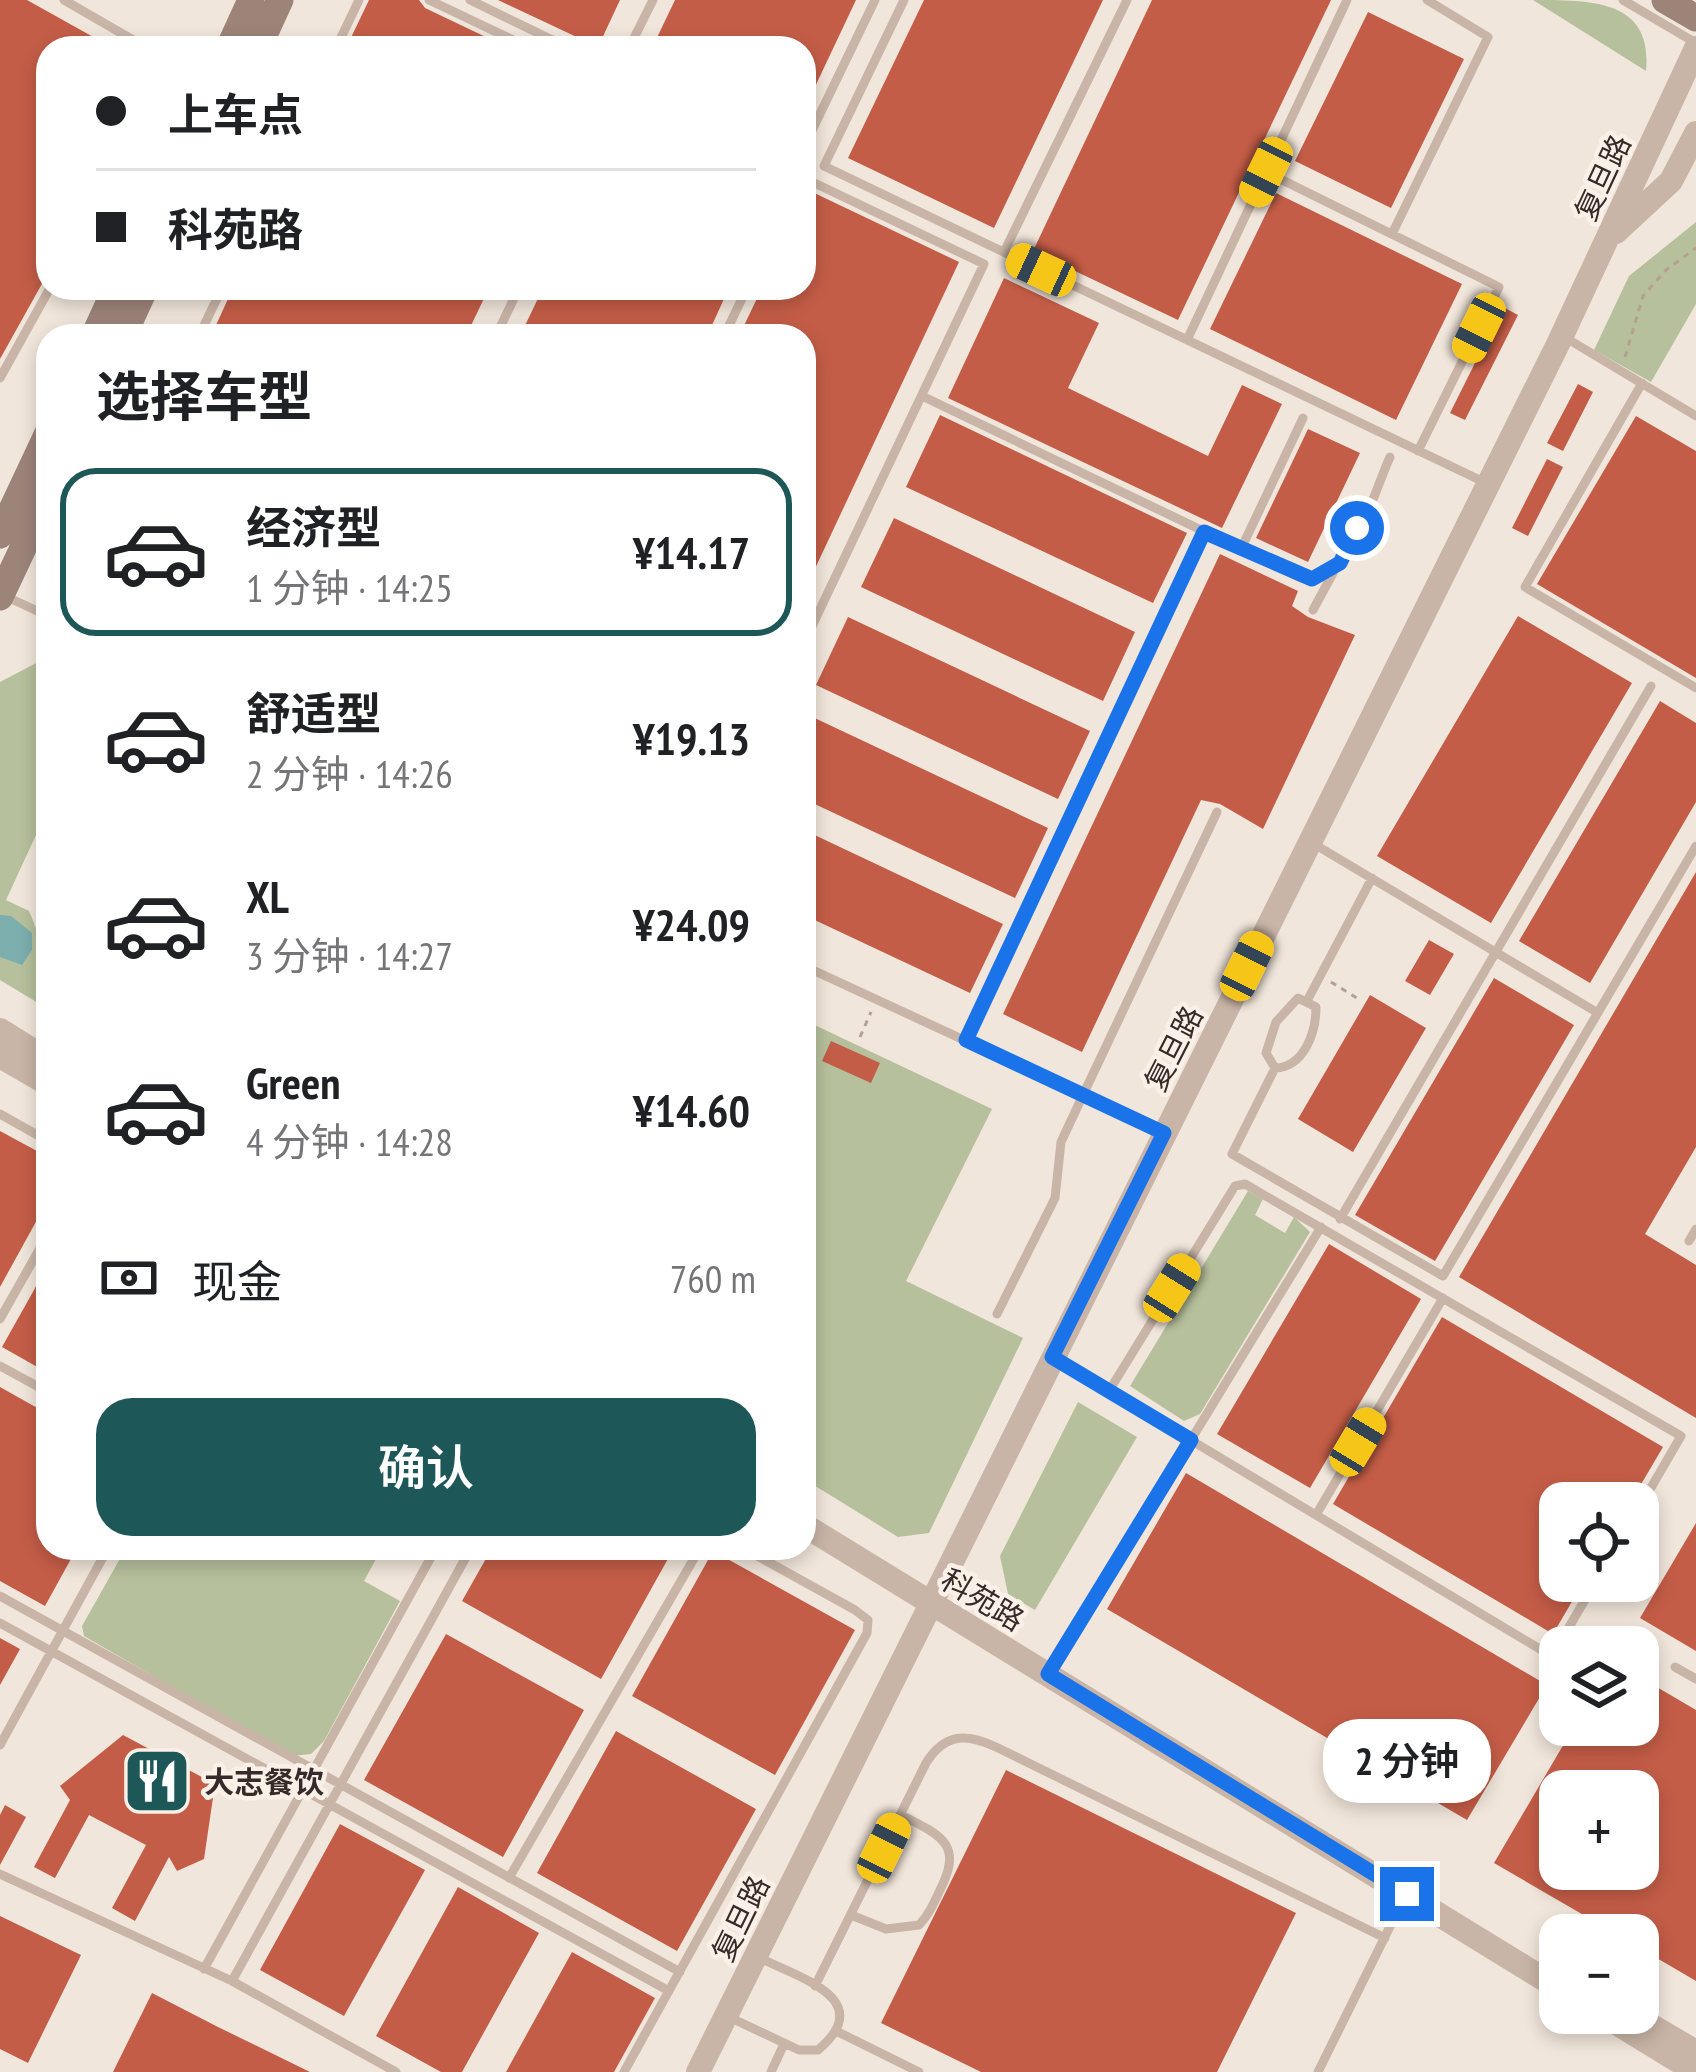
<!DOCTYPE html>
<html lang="zh">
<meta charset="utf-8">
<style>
:root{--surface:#fff;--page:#f6f6f6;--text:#202124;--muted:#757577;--line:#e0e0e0;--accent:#1e5757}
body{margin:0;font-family:"PT Sans Narrow","Noto Sans SC",sans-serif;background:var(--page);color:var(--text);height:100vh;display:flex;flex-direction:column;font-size:45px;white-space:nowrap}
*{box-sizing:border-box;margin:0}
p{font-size:39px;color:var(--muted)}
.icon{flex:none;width:66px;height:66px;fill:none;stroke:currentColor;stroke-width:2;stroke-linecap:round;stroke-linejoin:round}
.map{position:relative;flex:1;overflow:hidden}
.details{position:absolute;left:36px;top:324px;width:780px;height:1236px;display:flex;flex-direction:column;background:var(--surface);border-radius:36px;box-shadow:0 6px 18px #0003}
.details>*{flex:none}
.banner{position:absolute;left:36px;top:36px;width:780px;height:264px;border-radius:36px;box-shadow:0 6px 18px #0003;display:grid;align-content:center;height:264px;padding:0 60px;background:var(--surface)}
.controls{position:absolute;left:1539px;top:1482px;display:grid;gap:24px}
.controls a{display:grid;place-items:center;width:120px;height:120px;border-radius:24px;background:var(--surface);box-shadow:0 6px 18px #0003;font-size:60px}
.end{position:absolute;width:54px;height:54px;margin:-27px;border:15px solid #1a73e8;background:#fff;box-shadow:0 0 0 6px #fff}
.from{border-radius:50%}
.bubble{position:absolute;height:84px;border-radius:36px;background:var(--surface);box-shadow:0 6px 18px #0003;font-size:39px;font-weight:600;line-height:84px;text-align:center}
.car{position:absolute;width:36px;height:72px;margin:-36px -18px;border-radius:15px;box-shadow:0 0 9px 3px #0007;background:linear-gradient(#f5c518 24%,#345 0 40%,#f5c518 0 76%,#345 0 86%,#f5c518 0)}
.banner b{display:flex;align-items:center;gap:42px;height:114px;font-size:45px}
.banner b+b{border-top:3px solid var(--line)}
.banner i{width:30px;height:30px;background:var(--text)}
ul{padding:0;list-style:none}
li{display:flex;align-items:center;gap:36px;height:168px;margin:0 24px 18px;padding:0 36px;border:6px solid transparent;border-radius:36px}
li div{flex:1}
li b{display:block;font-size:45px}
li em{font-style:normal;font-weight:600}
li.current{border-color:var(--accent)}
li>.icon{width:108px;height:108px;stroke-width:1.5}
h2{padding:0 60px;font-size:54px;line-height:144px}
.pay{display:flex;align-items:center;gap:30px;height:132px;padding:0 60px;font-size:45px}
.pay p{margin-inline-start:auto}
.button{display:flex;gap:24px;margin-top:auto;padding:24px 60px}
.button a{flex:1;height:138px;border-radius:36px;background:var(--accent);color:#fff;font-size:48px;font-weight:600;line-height:138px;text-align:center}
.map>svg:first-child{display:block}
.green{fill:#b6c09c}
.water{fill:#7baead}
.building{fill:#c45d47;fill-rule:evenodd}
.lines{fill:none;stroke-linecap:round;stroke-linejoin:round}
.path{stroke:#b59f92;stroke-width:3;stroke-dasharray:6 6;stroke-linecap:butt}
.service{stroke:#c9b5a7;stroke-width:9}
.tertiary{stroke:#c9b5a7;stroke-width:24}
.secondary{stroke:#9d8479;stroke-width:27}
.route{stroke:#1a73e8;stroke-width:15}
.labels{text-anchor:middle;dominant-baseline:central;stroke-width:9;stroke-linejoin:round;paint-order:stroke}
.street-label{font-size:30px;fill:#362b28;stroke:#f9f0e8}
.poi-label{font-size:30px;font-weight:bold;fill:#362b28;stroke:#f9f0e8;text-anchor:start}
</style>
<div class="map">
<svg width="1696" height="2072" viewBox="0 0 1696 2072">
<rect width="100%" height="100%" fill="#f1e6db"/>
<!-- green -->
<path class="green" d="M1533,0C1593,0 1653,0 1646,71Z
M1696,222V304L1651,382L1594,350L1629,276Z
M44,659L48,809L6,900L29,911C42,939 48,979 48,1009L0,980V682Z
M804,1020L992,1109L906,1281L1023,1338L929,1533L898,1537L804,1479Z
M1248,1191L1263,1199L1255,1215L1285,1233L1294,1217L1310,1232L1200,1414L1184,1421L1130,1386Z
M1078,1402L1137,1437L1035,1610L1008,1594L1000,1556Z
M126,1548H382L364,1581L400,1601L324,1741L311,1754L292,1756L84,1636L82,1626Z"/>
<!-- water -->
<path class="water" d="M0,915L11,916L32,933V950L22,965L0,957Z"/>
<!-- building -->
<path class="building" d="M0,0H27L113,48H48V273L0,359Z
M369,0H419L425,8L509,48H346Z
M498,0H620L598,47Z
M675,0H856L804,110V48H652Z
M924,0H1103L994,228L848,158Z
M1152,0H1331L1178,320L1033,251Z
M1368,12L1464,59L1391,208L1295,161Z
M808,190L959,262L804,592V336H739L762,288H804Z
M1276,193L1462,284L1396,420L1210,329Z
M1004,278L1099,323L1068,388L1208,456L1242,385L1282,404L1222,528L948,398Z
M233,288H489L466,336H211Z
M543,288H729L707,336H520Z
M1503,307L1518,315L1465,420L1450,413Z
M1578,384L1593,392L1563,451L1547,443Z
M940,415L1187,533L1153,603L906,487Z
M1636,416L1696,451V678L1537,584Z
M1308,429L1360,453L1308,562L1256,538Z
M1547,459L1563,467L1528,536L1512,528Z
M894,518L1135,632L1103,701L861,587Z
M1220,554L1298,591L1292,606L1308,617L1355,635L1263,829L1220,804L1201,800L1082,1052L1003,1014Z
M1518,616L1632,683L1491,923L1377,856Z
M848,617L1090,731L1058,799L816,685Z
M1660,701L1696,723V802L1590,983L1519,941Z
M804,713L1048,828L1015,898L804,799Z
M804,830L1003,924L970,993L804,915Z
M1696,872V1147L1645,1234L1696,1265V1418L1459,1277Z
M1429,940L1454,954L1430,995L1405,981Z
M1494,978L1574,1025L1435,1261L1355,1215Z
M1370,995L1426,1028L1353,1152L1298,1119Z
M831,1041L880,1063L871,1083L822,1061Z
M0,1131L48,1157V1200L0,1287Z
M1329,1244L1421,1299L1310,1488L1217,1434Z
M48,1265V1373L2,1347Z
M1442,1317L1663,1447L1630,1503H1560V1581H1584L1553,1634L1333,1504Z
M0,1387L48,1414V1548H77L45,1606L0,1581Z
M1186,1473L1547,1685L1467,1820L1107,1609Z
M1696,1523V1651L1640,1618Z
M492,1548H674L601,1679L462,1601Z
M713,1551L855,1630L775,1775L632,1696Z
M446,1634L584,1710L503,1857L364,1780Z
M0,1638L20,1649L0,1685Z
M1638,1676L1696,1710V1981L1638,1947V1935H1618L1494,1863L1575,1725H1638ZM1560,1791H1638V1869H1560Z
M616,1731L756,1809L677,1951L537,1873Z
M123,1735L215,1784L204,1859L177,1871L169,1857L135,1921L112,1908L146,1845L89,1815L55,1878L34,1867L70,1800L60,1786Z
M1006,1770L1296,1913L1217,2072H981L881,2023Z
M5,1805L26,1817L0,1865V1815Z
M340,1824L425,1870L344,2016L260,1970Z
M458,1887L539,1933L462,2072H441L376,2036Z
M0,1916L81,1955L28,2063L0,2049Z
M572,1952L655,1998L614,2072H506Z
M152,1993L218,2027L310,2072H113Z"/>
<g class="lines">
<!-- path -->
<path class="path" d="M1625,357L1643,296L1666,270L1696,248
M1331,982L1360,1000
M860,1037L871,1012"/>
<!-- service -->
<path class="service" d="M64,0L147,48
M429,0L530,48
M470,0L569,48
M904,0L824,166L1486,483
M1623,0L1696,43
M336,48L359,0
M629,48L653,0
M804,147L875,0
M1266,172L1499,287L1418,451
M804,178L984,264L804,643
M1392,234L1488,37L1427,0
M1004,252L1127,0
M199,336L222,288
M496,336L519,288
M724,336L747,288
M1566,338L1696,416
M1187,340L1347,0
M0,378L50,288
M1642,383L1525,587L1696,688
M922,396L1301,578C1350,584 1373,494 1390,457
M1241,549L1303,418
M5,596L48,616
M1313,610L1333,573
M1314,844L1598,1013
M48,889L43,929L48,954
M804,966L1083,1095L1217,812
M1298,998L1316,1007C1316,1033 1304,1067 1275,1068L1266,1053L1276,1022Z
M1308,999L1372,878
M966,1041L1204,532
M1275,1068L1232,1154L1443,1276L1696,846
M0,1114L48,1141
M1340,1219L1651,686
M1689,1241L1696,1229
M997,1314L1055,1198L1061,1142L1083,1095L1164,1133
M0,1319L48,1234
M1057,1360L1560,1661
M0,1366L48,1392
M1109,1391L1235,1186L1245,1184L1681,1436L1638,1510
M1316,1515L1443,1298
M0,1596L680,1972
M0,1623L669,1991
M1552,1656L1596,1581
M1675,1667L1696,1679
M1048,1674L1321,1227
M0,1745L108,1548
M0,1874L232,1981L396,2072
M509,1878L700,1548
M851,1915L886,1929L919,1925C928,1916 933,1905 939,1892C964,1844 942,1836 901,1815
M204,1969L436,1548
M232,1981L471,1548
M815,1986L926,1763C945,1733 966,1733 996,1747L1385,1938
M731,2018L799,2050H818C878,1999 799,1978 760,1958
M836,2031L919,2072
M624,2072L867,1633L868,1620L855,1610L743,1548
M771,2072L784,2044
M1318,2072L1412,1882"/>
<!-- tertiary -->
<path class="tertiary" d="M1616,232L1671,181L1696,133
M0,1030L48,1060
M0,1056L48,1084
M804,1525L1560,1989
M1600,2013L1696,2072
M1652,2026L1696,2052
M698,2072L1558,344L1696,48"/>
<!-- secondary -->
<path class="secondary" d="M1665,0L1696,18
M229,48L251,0
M258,48L280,0
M94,336L116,288
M123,336L145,288
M0,535L48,433
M0,597L48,495"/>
</g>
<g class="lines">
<!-- route -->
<path class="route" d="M1357,528L1340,563L1312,579L1204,532L966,1040L1164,1133L1052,1357L1191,1440L1048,1674L1407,1894"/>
</g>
<!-- icons -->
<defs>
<symbol id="restaurant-square" viewBox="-11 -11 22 22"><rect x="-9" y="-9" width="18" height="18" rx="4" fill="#1e5757" stroke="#f9f0e8"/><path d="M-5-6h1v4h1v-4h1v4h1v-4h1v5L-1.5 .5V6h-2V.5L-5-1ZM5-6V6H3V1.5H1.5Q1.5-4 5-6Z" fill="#fff"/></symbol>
</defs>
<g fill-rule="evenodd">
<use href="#restaurant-square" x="119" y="1743" width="76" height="76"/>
</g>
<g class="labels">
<!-- street labels -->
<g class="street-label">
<text transform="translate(1602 177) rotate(-65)">复旦路</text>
<text transform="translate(1173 1048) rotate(-63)">复旦路</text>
<text transform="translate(983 1599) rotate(31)">科苑路</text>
<text transform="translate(740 1918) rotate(-64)">复旦路</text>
</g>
<!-- poi labels -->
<g class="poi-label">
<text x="204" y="1781">大志餐饮</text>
</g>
</g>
</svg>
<div class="controls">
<a><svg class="icon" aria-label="locate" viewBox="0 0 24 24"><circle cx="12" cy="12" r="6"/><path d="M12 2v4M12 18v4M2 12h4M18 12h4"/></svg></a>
<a><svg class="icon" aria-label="layers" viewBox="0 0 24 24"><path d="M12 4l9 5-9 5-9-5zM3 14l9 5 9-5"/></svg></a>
<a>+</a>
<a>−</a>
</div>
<i class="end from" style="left:1357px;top:528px"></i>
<i class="end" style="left:1407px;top:1894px"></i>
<div class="bubble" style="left:1323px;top:1719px;width:168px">2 分钟</div>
<i class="car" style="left:1266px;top:172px;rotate:206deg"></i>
<i class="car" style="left:1041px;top:270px;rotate:295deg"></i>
<i class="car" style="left:1479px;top:328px;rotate:206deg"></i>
<i class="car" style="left:1247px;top:966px;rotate:26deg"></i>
<i class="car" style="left:1172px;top:1288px;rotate:32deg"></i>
<i class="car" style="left:1358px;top:1442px;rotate:31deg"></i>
<i class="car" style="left:884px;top:1848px;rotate:26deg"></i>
<div class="banner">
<b><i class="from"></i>上车点</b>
<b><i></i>科苑路</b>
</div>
<section class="details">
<h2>选择车型</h2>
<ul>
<li class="current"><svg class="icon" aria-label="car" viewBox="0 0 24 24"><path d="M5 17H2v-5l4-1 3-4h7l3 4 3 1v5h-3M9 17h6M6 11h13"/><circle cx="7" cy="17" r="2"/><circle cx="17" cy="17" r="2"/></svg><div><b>经济型</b><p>1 分钟 · 14:25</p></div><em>¥14.17</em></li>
<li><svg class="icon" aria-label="car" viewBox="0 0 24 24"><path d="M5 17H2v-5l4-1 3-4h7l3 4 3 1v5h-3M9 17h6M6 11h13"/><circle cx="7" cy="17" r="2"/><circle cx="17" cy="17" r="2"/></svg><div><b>舒适型</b><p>2 分钟 · 14:26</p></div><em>¥19.13</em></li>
<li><svg class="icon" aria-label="car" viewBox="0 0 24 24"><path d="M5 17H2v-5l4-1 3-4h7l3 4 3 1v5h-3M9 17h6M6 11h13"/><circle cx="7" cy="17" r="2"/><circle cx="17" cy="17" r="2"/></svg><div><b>XL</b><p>3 分钟 · 14:27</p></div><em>¥24.09</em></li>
<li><svg class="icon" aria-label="car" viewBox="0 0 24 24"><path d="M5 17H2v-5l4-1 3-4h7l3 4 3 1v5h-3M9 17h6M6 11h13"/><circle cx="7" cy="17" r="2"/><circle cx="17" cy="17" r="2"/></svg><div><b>Green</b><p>4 分钟 · 14:28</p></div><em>¥14.60</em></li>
</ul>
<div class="pay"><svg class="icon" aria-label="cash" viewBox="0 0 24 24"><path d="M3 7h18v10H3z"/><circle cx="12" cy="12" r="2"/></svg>现金<p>760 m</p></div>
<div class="button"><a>确认</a></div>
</section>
</div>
